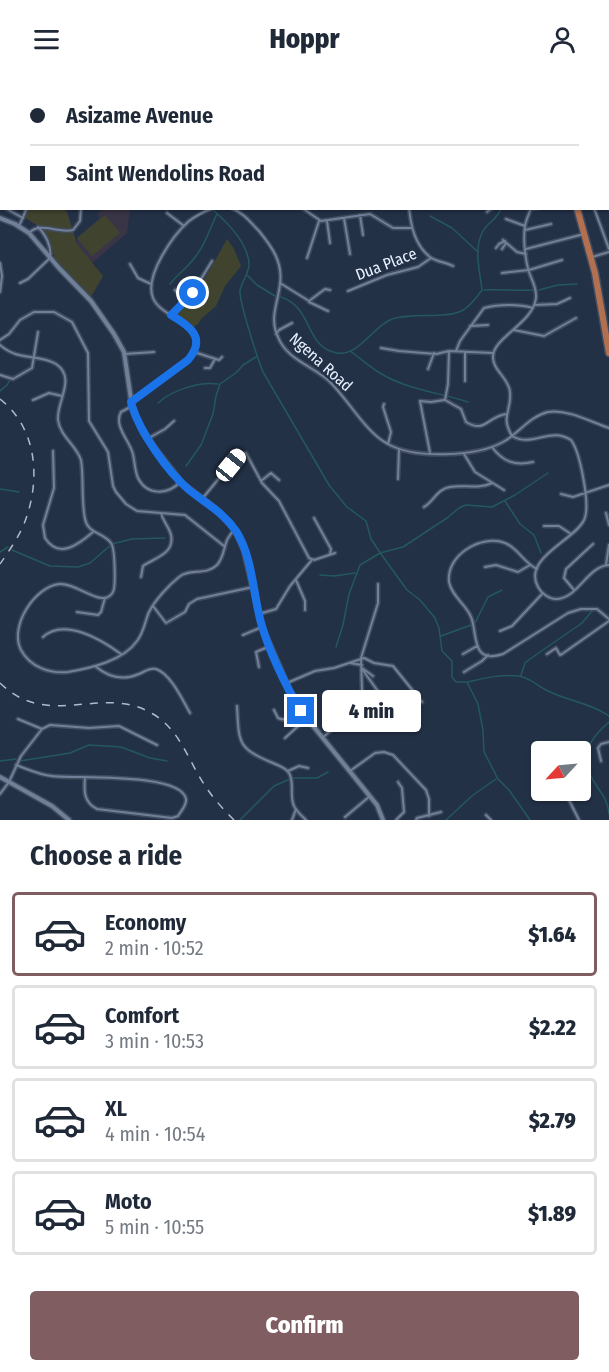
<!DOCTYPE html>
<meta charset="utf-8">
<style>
:root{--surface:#fff;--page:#f6f6f7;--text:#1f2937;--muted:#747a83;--line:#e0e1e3;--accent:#7f5d61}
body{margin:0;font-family:"Fira Sans Condensed",sans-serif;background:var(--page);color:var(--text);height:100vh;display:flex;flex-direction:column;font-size:22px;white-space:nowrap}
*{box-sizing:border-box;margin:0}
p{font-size:20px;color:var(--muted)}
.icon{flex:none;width:33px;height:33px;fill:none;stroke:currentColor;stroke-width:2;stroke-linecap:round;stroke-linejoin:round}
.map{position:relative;height:742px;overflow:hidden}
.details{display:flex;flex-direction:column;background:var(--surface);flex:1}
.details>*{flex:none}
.hud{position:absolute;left:0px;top:0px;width:609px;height:132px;box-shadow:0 2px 4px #0004;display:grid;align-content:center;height:132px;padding:0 30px;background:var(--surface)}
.needle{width:39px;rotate:244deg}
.tools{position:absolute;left:531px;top:663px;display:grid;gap:12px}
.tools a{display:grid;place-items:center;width:60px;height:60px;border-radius:6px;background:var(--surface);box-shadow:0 2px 4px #0004;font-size:30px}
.end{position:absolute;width:27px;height:27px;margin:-14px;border:8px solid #1a73e8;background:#fff;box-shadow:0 0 0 3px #fff}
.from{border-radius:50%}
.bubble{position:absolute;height:42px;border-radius:6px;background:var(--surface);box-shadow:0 2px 4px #0004;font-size:20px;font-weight:800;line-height:42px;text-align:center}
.car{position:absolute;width:18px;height:36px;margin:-18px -9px;border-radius:8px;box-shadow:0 0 4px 2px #0007;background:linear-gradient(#fff 24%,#345 0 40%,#fff 0 76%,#345 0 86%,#fff 0)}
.hud b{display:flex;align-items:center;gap:21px;height:57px;font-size:22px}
.hud b+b{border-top:2px solid var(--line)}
.hud i{width:15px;height:15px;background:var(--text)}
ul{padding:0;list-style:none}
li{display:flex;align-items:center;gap:18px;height:84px;margin:0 12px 9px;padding:0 18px;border:3px solid var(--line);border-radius:6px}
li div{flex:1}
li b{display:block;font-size:22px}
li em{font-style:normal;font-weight:800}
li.current{border-color:var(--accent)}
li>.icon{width:54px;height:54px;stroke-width:1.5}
h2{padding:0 30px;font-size:27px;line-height:72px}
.cta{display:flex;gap:12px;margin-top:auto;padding:12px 30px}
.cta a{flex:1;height:69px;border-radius:6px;background:var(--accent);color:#fff;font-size:24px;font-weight:800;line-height:69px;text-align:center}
header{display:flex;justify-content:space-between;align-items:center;height:78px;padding:0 30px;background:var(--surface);font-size:27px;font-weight:800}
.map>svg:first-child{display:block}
.education{fill:#3a3546}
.green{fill:#40442f}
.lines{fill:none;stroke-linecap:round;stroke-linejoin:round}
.stream{stroke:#23595c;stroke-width:1.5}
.river{stroke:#23595c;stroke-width:4.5}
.minor-casing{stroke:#414c5f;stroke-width:5}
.tertiary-casing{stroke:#414c5f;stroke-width:7}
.trunk-casing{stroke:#414c5f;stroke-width:9}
.minor{stroke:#708099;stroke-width:2}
.tertiary{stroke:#708099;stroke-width:4}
.trunk{stroke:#b27051;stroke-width:6}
.rail{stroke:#b0bacb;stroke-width:1.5;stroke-dasharray:8 8;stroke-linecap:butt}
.route{stroke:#1a73e8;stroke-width:8}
.labels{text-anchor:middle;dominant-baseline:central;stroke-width:5;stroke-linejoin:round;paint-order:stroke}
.street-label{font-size:16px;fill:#e7f0ff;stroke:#233147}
</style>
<header><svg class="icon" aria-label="menu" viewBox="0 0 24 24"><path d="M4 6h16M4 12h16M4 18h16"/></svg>Hoppr<svg class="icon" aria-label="person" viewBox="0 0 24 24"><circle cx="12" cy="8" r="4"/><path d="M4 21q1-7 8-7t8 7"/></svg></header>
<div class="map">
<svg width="609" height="742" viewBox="0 0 609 742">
<rect width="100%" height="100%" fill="#233147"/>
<!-- education -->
<path class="education" d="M104,131H130L127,155L92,185L77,166V160L100,140L97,136Z"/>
<!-- green -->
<path class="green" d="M28,131H63L67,134L77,166L103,198L91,219L55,181L46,156L38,148L24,139Z
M105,137L120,155L92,178L77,160Z
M227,161L234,171L241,188L225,208L216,228L201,241L198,246L193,249L174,236L193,222Z"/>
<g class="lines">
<!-- stream -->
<path class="stream" d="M54,0V2
M221,2L223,0
M344,2L346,0
M608,46L609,45
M0,65L2,66
M213,132C228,145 248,165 249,186C249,196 241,204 240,213C239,223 258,282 263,294L329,407L347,429L366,443L371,461L381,476L407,512L420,522L435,540L439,550L442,573L452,583V599L456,604H467L478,626L483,652L484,674L498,701L509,712L530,742
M430,138L452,150L477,173
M247,197L257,207L275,218
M170,206C178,196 189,188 196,178C206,165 210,150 217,136
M484,212C501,211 516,213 533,212
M539,212L558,207L577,206
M281,219C314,230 304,269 337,275C358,279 373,249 390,242C409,234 442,241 459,234C468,231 477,219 482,212C480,193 473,171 483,153C488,144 498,141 501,130
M350,273C360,280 370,289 380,295C405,311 441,315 468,324
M0,313L7,307L12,298
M158,325C171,313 199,303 218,306
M186,388L201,367L213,336L216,318L220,306L237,294L243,287L256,279
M0,411L19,414
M505,423L520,446L534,457L541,475
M12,472L50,488L78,489L90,485L112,466L132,461L165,460
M0,474L8,469
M320,497L334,498L355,495
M475,545L488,519L502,512
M441,558L471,547
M336,569L343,547L349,516L360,487L380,475L403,469L447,440L459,430L466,427L492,429L515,417L548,395
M521,597L525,585L530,581L582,545L592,533
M468,604C485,600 501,596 519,598C531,600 537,608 548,613C568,623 591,625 609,638
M609,644C590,660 579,677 593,702C601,716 607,719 609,736
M0,683L16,681
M20,683L70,675L89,667L121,669L150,680L167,683
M293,700H317L328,694
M240,742L274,708L290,701
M446,742L473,717L496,701"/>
<!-- river -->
<path class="river" d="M214,0L215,2"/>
<defs>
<path id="minor" d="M350,0V2
M428,0L430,2
M596,0L597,2
M19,2L20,0
M103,2V0
M419,2V0
M564,2L567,0
M0,16L2,17
M608,22L609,21
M0,89L2,90
M608,98L609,97
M0,127L2,128
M5,130L23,140
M231,130C244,135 250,144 259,153C272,169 283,184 280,206C278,225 269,240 278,259C287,282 313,288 329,303C348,321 365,354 388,366C414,381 476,379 503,364C518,356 530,338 548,334C568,331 591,344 609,350
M302,130L321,143L370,136L393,150H411
M409,130C411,149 415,167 430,179C436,184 446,184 453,188
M531,130C529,136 526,142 525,148C523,161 525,181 529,194C532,203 537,210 536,220C533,245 494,259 493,278C492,292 509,300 510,314C512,333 500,338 512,358C533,370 550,348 571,362C580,374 591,428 584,442C575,462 522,480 538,509C541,515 549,521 556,521C578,521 587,488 609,487
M594,130L609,171
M531,131L539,130
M487,134L492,130
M167,135L184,148
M360,137L363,157
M344,140L350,176
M506,141L525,148
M327,143L330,165
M19,148L27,130
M525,152L551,146
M29,155C41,143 58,156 73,152L80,143L81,130
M503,162L517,174L526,176
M496,170L499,166L505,163
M502,171L506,165
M526,171L584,156
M592,179L609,174
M307,180L319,143
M0,185L2,198L0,214
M130,186L138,200L151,206
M502,195L529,192L562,182
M20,205L28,201L50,180C52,169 46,157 38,149
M280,205L309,223L325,211L330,212
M175,212L186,224
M348,213L387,197L418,189L431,180
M309,224L328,233
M534,227L557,226L570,220
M171,237L190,219L212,183
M470,248L488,247
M514,252L544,258L576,240
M276,256L279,252L292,245
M0,262L9,256L20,242L34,234H54L72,244L88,275L89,343L108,374L113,408L116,414L126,426L137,433L185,437L224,468
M0,267C19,284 38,275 56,286C77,300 56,324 58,342C60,358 76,367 81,382C84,401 81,421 85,441C88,456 103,454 111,465C115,470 116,508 113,514C103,532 77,504 59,506C34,509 9,549 21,572C30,589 50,596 68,594C91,590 123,583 137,563C144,554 145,543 149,534C155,522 169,507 179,499C189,490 206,498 217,487C227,476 222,461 235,452
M381,270L399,273L436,276L449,273L493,275
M449,273L448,306L445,322L461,331L466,344C486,356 487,338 507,336
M456,273L460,263L484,230C498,226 520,226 533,230
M194,274L219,282L222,279
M124,276L154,274
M205,290H210L215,281
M428,291L434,275
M0,297L13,301L32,290L38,254
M465,303V274
M33,322L49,315L62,318
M131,324L188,282C219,248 162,243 153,220C144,198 173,157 189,143C197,137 205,133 214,130
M384,326L383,329L391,354L388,366
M132,328L121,334C114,347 127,360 132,373C135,381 134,391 138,400C147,418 168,417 180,404
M147,361L165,351L174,343
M492,369C503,384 515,388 533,384
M53,373L54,410L43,447L45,460C59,482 79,466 93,454
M430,375L420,323L431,324L444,322
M464,376L475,394L504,412
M398,401L399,371
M261,403L271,395L279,402
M561,416L573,419L609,407
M202,421L239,376L246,375L262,405L279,423L309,480L314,482L335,475
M424,429C434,423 437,411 450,409C464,406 478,412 492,405
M606,435L609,447
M314,440L331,471L330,476
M544,448H559L571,456
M606,487L609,467
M485,489L496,487L518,494L530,487
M537,491C524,485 518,470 505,465C481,456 446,477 449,504C452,519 466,526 471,539C478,555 470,587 503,576L568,535L581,531H597L609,541
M141,499L143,488C154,480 175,476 171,457C169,449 163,443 161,435
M296,502L305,523V532
M574,512L564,500L566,491L593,466
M153,528L166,545L185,534L189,526L197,521L253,509
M77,534L98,537L101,534L105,520
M259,536L276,531L290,508L311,483
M500,553L512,548L542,516
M243,557L262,549
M43,559C64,539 102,562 121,576
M463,576L477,568
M547,576L556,570L560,577L562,576L609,543
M350,585L362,587
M95,588C108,599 123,603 139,596C144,594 150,589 156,591C171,596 183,623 190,635
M259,589L256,574L270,568
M362,590L373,598
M362,591L395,637
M464,594L482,583L488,577
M287,605L315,593L334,590L364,580L374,585L393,588L422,624
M237,628C239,664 237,671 273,685C279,688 285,689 289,695C295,705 289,717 294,728C296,733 302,738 306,742
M274,632L278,640C286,644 295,640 301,633
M18,641L42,651
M285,660L307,640
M322,660L365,624L362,613L361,580L378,525V506
M601,683L598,670L601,666L609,664
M16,687C27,691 40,697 52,698C73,701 181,694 186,721C187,727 181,733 178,738L172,740L97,731C83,724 84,712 85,699
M288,693L299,688L308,690
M350,693L375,675L384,674L393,677L426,712L429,721V738
M564,712L579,742
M0,716L9,704L21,678L42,651L50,647L89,650L119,648L157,667
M486,737L491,742
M345,739L370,718
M292,742L296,731
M396,742L404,734L402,710L398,704
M416,742L417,740L441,734"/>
<path id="tertiary" d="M472,0L474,2
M0,140L15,146L29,155L59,190L91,223L114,256L124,274L132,328L143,355L182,405L216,431L235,452L244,472L262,549L293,620L301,633L377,727L383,742
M0,699L52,728L69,742"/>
<path id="trunk" d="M547,2V0
M577,130L595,195L609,275"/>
</defs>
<!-- minor casing -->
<use href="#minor" class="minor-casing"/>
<!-- tertiary casing -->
<use href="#tertiary" class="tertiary-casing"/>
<!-- trunk casing -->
<use href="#trunk" class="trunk-casing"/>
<!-- minor -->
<use href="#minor" class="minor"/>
<!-- tertiary -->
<use href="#tertiary" class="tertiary"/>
<!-- trunk -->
<use href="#trunk" class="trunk"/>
<!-- rail -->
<path class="rail" d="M0,321C38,351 41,403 24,446C18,460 9,473 0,486
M0,605C49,653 102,605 153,636C180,652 188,682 204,706C212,719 223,731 234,742"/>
</g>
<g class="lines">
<!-- route -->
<path class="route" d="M193,215L171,237C190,248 207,260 188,282L131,324L132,328C140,354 167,393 188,411C205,425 223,434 236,453C252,478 253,513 260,541C267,569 286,609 301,633"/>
</g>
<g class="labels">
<!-- street labels -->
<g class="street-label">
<text transform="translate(386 186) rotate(-21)">Dua Place</text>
<text transform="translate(321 284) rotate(42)">Ngena Road</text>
</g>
</g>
</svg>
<div class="tools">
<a><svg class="needle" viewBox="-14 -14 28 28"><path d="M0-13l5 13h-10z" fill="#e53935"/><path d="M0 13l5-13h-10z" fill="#747a83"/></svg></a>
</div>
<i class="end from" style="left:193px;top:215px"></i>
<i class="end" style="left:301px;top:633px"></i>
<div class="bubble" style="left:322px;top:612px;width:99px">4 min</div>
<i class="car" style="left:231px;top:387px;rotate:39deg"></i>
<div class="hud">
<b><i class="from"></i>Asizame Avenue</b>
<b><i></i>Saint Wendolins Road</b>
</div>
</div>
<section class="details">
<h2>Choose a ride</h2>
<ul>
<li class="current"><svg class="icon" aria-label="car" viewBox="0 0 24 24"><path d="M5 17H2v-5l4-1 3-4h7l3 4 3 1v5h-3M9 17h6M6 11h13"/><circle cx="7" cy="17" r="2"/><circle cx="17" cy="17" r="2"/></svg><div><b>Economy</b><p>2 min · 10:52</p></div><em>$1.64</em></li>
<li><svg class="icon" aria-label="car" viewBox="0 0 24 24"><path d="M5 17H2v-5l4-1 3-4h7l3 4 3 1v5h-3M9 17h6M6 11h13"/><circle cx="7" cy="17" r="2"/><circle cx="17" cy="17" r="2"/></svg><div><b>Comfort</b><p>3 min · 10:53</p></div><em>$2.22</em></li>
<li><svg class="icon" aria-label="car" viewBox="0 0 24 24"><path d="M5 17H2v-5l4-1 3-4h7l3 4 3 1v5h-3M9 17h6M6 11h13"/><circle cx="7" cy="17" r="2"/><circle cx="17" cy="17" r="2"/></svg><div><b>XL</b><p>4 min · 10:54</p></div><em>$2.79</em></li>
<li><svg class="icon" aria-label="car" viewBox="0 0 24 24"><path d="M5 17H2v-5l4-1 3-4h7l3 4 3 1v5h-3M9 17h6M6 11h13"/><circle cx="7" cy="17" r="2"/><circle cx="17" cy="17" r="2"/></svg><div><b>Moto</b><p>5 min · 10:55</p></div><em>$1.89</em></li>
</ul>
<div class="cta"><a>Confirm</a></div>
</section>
